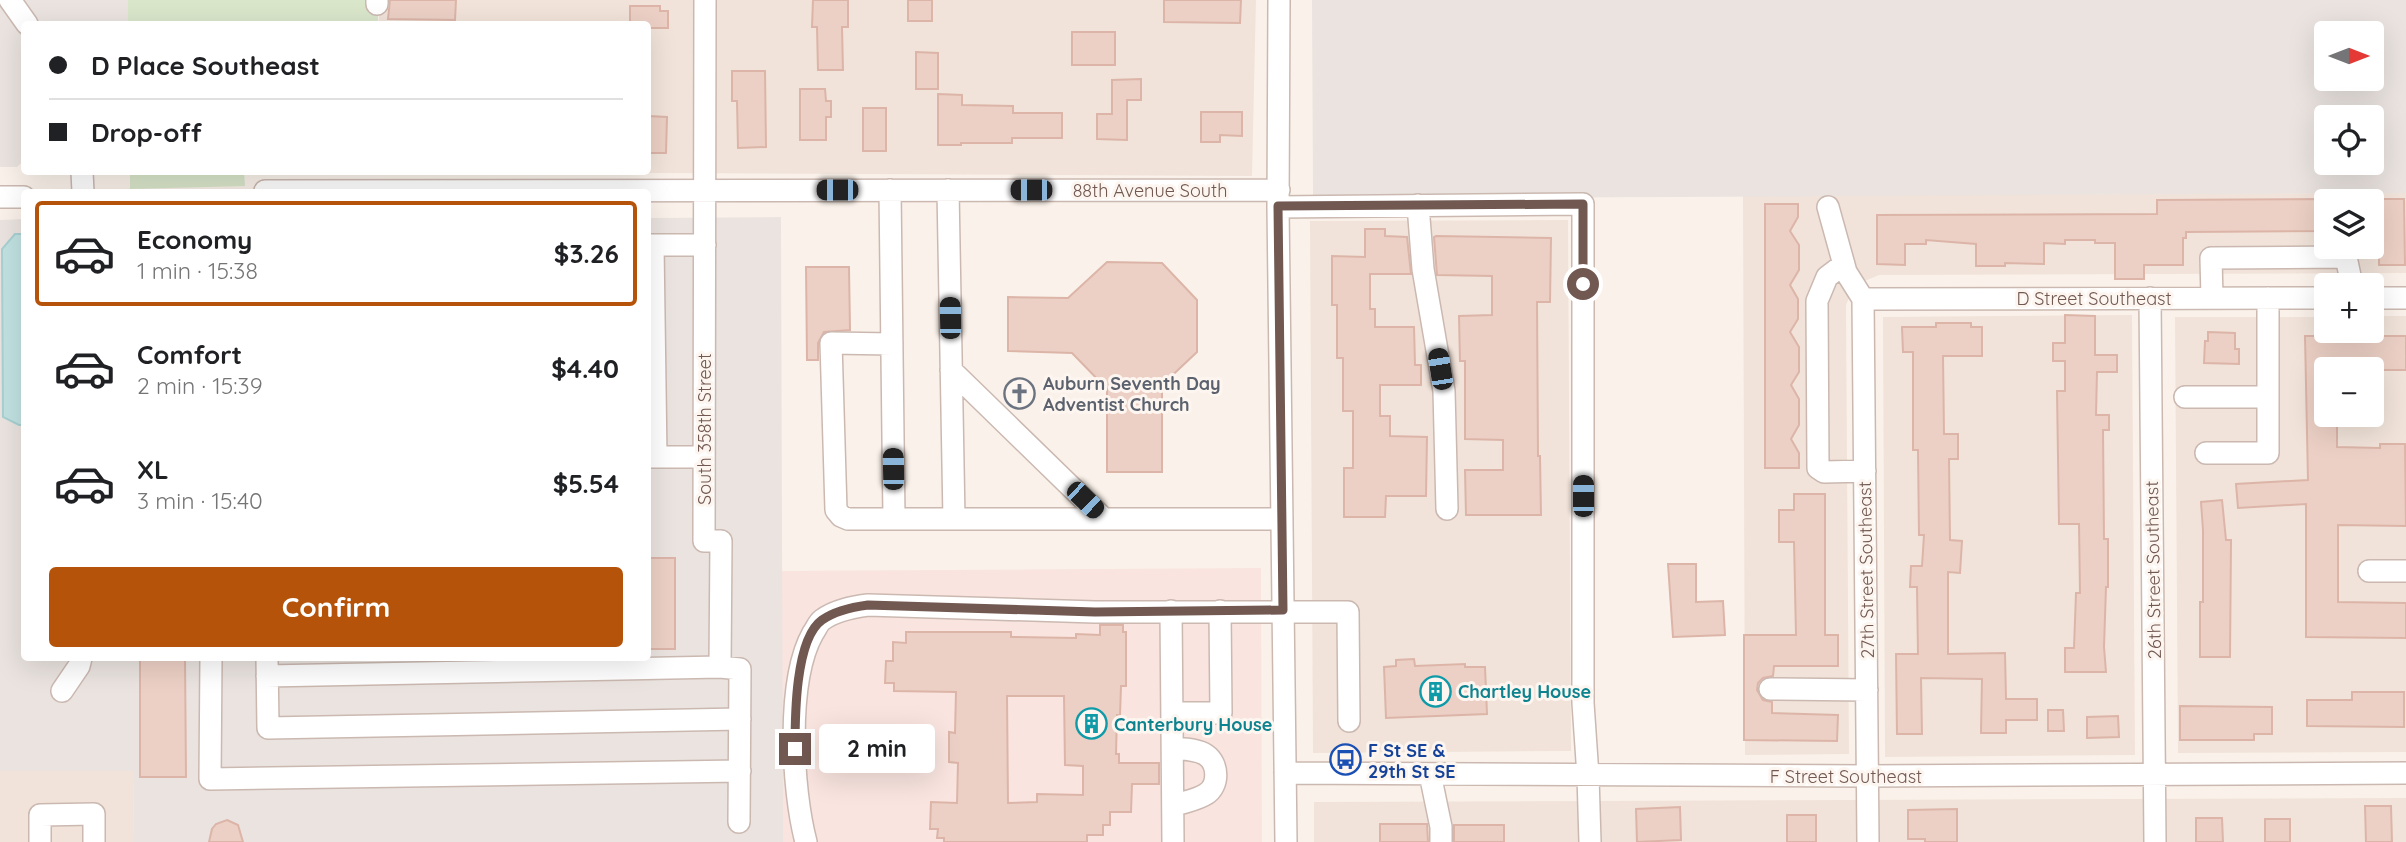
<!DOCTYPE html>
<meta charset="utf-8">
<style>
:root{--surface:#fff;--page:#f6f6f6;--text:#202124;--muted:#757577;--line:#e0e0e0;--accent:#b45309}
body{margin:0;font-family:Quicksand,sans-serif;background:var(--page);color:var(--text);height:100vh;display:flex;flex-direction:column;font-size:26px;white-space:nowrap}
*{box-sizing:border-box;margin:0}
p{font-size:23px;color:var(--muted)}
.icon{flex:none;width:38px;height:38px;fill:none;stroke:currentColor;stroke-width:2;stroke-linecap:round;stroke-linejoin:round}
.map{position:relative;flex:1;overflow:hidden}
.sheet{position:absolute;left:21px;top:189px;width:630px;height:472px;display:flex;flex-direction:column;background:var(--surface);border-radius:7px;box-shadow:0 7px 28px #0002}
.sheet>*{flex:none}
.banner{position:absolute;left:21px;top:21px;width:630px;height:154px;border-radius:7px;box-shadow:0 7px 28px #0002;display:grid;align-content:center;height:154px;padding:0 28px;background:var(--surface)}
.needle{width:46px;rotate:90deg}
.buttons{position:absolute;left:2314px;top:21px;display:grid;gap:14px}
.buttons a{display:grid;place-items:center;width:70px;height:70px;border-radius:7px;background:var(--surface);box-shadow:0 7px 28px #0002;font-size:35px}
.end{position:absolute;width:32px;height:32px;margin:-16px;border:9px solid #715851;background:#fff;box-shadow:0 0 0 4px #fff}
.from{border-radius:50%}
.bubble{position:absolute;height:49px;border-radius:7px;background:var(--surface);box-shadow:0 7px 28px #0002;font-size:23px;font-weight:700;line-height:49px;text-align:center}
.car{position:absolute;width:21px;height:42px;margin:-21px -10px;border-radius:9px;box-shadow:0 0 5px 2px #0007;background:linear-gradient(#222 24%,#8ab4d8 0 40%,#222 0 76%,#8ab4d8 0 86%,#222 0)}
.banner b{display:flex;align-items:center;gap:24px;height:66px;font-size:26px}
.banner b+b{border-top:2px solid var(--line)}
.banner i{width:18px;height:18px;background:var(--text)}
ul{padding:12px 0 0;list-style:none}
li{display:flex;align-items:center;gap:21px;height:105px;margin:0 14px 10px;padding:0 14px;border:4px solid transparent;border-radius:7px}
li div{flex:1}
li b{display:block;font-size:26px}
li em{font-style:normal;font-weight:700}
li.active{border-color:var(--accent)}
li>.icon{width:63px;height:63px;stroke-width:1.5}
.action{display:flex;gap:14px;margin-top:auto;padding:14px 28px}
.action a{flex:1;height:80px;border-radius:7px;background:var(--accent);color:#fff;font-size:28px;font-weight:700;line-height:80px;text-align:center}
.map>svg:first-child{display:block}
.residential{fill:#f1e3d9;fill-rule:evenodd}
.commercial{fill:#f9e4df}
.industrial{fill:#eae3df;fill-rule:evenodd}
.green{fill:#d9e6ca}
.water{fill:#c1e1e1;stroke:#a8d0d2;stroke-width:2}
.building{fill:#ecd0c5;stroke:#dcb5a8;stroke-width:2;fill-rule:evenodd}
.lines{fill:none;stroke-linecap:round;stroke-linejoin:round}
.minor-casing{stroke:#cbb9b1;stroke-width:24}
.minor{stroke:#fff;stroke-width:21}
.route{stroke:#715851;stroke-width:9}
.labels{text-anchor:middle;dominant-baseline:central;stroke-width:6;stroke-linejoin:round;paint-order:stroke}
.street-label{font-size:18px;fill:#715851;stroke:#fdf6f0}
.worship-label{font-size:18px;font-weight:bold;fill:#5b616d;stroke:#fdf6f0;text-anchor:start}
.culture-label{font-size:18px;font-weight:bold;fill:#0d838f;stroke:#fdf6f0;text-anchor:start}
.transit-label{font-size:18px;font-weight:bold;fill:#164399;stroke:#fdf6f0;text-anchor:start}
</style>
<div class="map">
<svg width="2406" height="842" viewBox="0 0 2406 842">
<rect width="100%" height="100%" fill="#faf2ea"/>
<!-- residential -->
<path class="residential" d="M379,0H1256L1252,176L467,172H648V24H379Z
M2406,193V273L1879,275L1860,283L1852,291L1846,305L1849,754L1745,755L1743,196ZM2326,201H2371V247H2326Z
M1568,220L1571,751L1313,753L1310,221Z
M2132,315L2135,755L1885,757L1883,317Z
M2371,316H2406V752L2178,753L2175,317H2326V331H2371ZM2326,369H2371V415H2326Z
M0,771H133L134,842H0Z
M2406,798V842H1314V802Z"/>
<!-- commercial -->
<path class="commercial" d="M1261,568L1262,842H781L780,571Z"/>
<!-- industrial -->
<path class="industrial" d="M0,0H128V24H24V160L17,167H0Z
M1312,0H2406V193L1313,199ZM2326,33H2371V79H2326ZM2326,117H2371V163H2326Z
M781,217L783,842H134L133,771H0V220L24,219V658H648V218Z"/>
<!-- green -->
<path class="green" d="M128,0H378V24H128Z
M130,172H244L245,186L130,189Z"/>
<!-- water -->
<path class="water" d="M15,234H24V425H19L3,417L2,249Z"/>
<!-- building -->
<path class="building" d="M390,0H456L455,20L388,19Z
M813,0H848V27H842L843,70H818L817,27H812Z
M908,0H932V21H908Z
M1164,0H1241L1240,23L1164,22Z
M630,6H660V11H668V28H648V24H630Z
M1072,32H1115V65H1072Z
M916,52L938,53V89H916Z
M732,71H765L766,147L738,148L737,101H732Z
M1141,79V100H1127V140L1097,139V114H1112V80Z
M800,89H825L826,101H831V117H826V140H800Z
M938,94L962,95V105L1013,106V113H1062V138H1012V143H961V145H938Z
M863,108H886V151H863Z
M1201,112H1242V136L1220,135V142H1201Z
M648,116L667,117L666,153H648Z
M2326,199V231L2186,232V238H2183V265H2144V279H2115V243H2095V240H2065V244L2044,243V264L2005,263V266H1976V244L1926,240V244H1905V265L1877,264V215L2157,214V200Z
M2371,199H2404L2405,265H2379V237H2375V231H2371Z
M1765,204H1798V217L1790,231L1799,245V270L1790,285L1798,299V319L1790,332L1799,347V372L1791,385L1799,399V425L1791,439L1799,453V468H1765Z
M1365,229H1385V236L1407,237L1411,274H1370V309H1375V327H1414L1415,365H1421V385H1380V416H1390V436L1427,437L1426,496H1386L1385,517H1344V468H1353V411H1343V358H1337V305H1332V256L1365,257Z
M1436,236L1551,238L1550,302H1537L1538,456H1540L1541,515H1466L1465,470H1503V440L1465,439V361H1460L1459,316L1492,315V276L1437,275L1434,237Z
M1107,262L1162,263L1197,300V352L1162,385V472H1107V389L1072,353L1008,351V297L1068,298Z
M806,267H849L850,330L824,332L818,343V360H807Z
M2065,315L2095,316V355H2117V372H2097L2096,415H2109V430H2103L2104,539H2108V587H2106L2104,647L2106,672H2065V648H2074L2076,593H2080L2079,524H2059L2057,391H2065V361H2053V343H2065Z
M1936,323H1971V327H1982V356H1943L1944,434H1958V459H1949L1950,540L1962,541L1960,573L1948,572V654L2005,653L2006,699H2037V720H2006V733H1981L1982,679L1921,678L1922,734H1897L1896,654H1918L1917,587H1910L1911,566H1922L1924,535H1919L1918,450H1913V352H1903L1902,327H1936Z
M2208,332L2235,333V349H2239V364L2204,363L2205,341H2208Z
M2305,336H2406V370H2379V366H2336V369H2326V415H2337V447L2380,448V444H2405L2406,526L2338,525V602L2406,603V638L2306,637V504L2238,508L2236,484L2308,480Z
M1794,494H1825V635H1838V666H1774L1773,676L1763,678L1758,683L1757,690L1763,700L1772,702V713L1838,715L1837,741L1744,740V635H1796L1794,542H1779V510H1794Z
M2222,500L2226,540H2231L2230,657H2200V602H2203V530L2201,502Z
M648,558H675V649H648Z
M1668,564H1696V602L1723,601L1725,635L1673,637Z
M1100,625H1123V632H1126V686H1121L1120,715H1117L1116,754H1119V763H1159V784H1132L1131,812H1110V825H1103V835H1087V842H944V838H937L938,829H930L931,802L957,803L958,763L949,762V732L955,733L956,692L894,691V683H885L886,661H893V642L906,643V632H1011V637L1076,638V634L1100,635ZM1007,696H1064L1065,765L1083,766V795L1037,794V802L1008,803Z
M140,658H185L186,777H140Z
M1414,659L1415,666L1465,664V667H1485L1487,714L1386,718L1384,667L1396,666V660Z
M2352,692H2404V727L2307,726V700H2352Z
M2180,706L2272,707V734H2254V740H2180Z
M2048,710H2063L2064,731H2048Z
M2118,716L2119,737L2087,738V717Z
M2365,806H2391L2392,842H2366Z
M1680,807L1681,840L1637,842L1636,809Z
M1957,809V842H1925V839H1908V810Z
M1787,815H1816V842H1787Z
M2196,818H2222L2223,842H2196Z
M2265,819H2290V842H2265Z
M227,820L238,825L243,842H209L212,829L216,824Z
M1380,824H1427L1428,842H1380Z
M1454,825H1504V842H1454Z"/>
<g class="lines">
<defs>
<path id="minor" d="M10,0L27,24
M377,0V4
M705,0L704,541H721L720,667L740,669L739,822
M1279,0L1278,207L1286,842
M82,172L83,192
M890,190L894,519
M948,190L954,519
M265,191L1279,190
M0,197H24
M1418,205L1423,269L1444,391L1447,509
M1278,207L1583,204V703L1588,776L1590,842
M1828,207L1846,272L1863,299
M648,245H705
M653,245L656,457
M1844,264L1827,277L1817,301L1818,468L1824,472L1865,471
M2150,298L2155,842
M2212,298L2211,258L2346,257L2352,285
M2371,298H2406
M1863,299L1868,842
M1863,299L2326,298
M892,344L831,343L836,510L841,516L848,519H1282
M951,370L1104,519
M2185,397H2268
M2206,453H2268V298
M648,457H704
M2369,571H2406
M1171,611L1173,842
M211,658L210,779L740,771
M267,658L268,728L740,719
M267,676L720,667
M1770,689L1867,690
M62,691L79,666L81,658
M1172,713H1221L1220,611
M1173,748C1183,749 1197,749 1206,755C1219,764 1219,786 1206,794C1197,800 1183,802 1173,806
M1285,773L1868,776L2406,773
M1430,774L1441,827V842
M40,842V815L94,814V842
M806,842C792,789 786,681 813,633C816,629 818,623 822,620C835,610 853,607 868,605L1095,612H1348L1349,721"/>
</defs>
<!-- minor casing -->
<use href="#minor" class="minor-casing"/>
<!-- minor -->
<use href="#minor" class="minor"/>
</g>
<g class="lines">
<!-- route -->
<path class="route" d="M795,749C795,718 795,639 822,620C835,611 853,607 868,605L1095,612L1283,610L1278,206L1583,204V284"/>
</g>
<!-- icons -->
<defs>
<symbol id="church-ring" viewBox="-11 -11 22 22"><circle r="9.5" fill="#fdf6f0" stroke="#6b7280" stroke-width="1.5"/><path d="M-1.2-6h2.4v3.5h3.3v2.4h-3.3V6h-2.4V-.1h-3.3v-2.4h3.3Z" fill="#6b7280"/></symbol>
<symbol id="building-ring" viewBox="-11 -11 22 22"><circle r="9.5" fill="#fdf6f0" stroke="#0f9aa8" stroke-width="1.5"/><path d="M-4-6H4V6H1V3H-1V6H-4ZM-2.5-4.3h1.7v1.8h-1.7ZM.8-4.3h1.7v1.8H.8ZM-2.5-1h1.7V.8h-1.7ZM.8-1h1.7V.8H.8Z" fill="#0f9aa8"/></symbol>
<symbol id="bus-ring" viewBox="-11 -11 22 22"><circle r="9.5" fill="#fdf6f0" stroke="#1a4fb4" stroke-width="1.5"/><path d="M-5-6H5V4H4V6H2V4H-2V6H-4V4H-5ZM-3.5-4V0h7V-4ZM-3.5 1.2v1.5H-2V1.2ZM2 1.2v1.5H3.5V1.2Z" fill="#1a4fb4"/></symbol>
</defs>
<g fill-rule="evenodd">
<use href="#church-ring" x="1002" y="376" width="35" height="35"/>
<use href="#building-ring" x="1418" y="674" width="35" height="35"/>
<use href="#building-ring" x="1074" y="706" width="35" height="35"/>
<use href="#bus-ring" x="1328" y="742" width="35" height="35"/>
</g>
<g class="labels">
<!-- street labels -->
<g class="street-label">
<text x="1150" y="190">88th Avenue South</text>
<text x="2094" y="298">D Street Southeast</text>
<text transform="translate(704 429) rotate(-90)">South 358th Street</text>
<text transform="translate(1866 570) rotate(-91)">27th Street Southeast</text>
<text transform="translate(2153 570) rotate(-91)">26th Street Southeast</text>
<text x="1846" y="776">F Street Southeast</text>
</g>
<!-- worship labels -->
<g class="worship-label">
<text x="1043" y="383">Auburn Seventh Day<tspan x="1043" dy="21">Adventist Church</tspan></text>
</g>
<!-- culture labels -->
<g class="culture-label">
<text x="1458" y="691">Chartley House</text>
<text x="1114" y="724">Canterbury House</text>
</g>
<!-- transit labels -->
<g class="transit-label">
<text x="1368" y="750">F St SE &amp;<tspan x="1368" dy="21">29th St SE</tspan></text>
</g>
</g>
</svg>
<div class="buttons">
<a><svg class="needle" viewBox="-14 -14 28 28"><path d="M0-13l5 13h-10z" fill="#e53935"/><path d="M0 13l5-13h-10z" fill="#757577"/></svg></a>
<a><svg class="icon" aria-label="locate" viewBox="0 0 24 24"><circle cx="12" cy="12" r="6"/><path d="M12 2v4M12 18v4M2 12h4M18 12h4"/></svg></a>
<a><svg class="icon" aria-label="layers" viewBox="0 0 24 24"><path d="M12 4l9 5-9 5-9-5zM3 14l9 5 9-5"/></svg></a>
<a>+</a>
<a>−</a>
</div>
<i class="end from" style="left:1583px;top:284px"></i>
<i class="end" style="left:795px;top:749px"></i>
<div class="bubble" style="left:819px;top:724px;width:116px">2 min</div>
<i class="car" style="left:837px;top:190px;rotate:270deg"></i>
<i class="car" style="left:1031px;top:190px;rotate:270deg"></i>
<i class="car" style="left:950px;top:318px;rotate:359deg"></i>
<i class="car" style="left:1440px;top:369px;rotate:351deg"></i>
<i class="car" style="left:893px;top:469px;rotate:359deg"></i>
<i class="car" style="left:1583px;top:496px;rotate:0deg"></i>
<i class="car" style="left:1085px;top:500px;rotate:134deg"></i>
<div class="banner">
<b><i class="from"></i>D Place Southeast</b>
<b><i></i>Drop-off</b>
</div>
<section class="sheet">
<ul>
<li class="active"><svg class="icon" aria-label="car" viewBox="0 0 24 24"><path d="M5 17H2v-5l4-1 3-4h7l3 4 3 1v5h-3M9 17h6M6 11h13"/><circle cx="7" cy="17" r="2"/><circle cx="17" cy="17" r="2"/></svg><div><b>Economy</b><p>1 min · 15:38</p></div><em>$3.26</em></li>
<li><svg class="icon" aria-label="car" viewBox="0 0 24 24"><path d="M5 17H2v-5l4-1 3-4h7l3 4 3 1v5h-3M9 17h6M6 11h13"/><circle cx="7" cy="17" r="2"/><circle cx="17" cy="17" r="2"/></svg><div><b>Comfort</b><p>2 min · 15:39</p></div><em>$4.40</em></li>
<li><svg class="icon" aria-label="car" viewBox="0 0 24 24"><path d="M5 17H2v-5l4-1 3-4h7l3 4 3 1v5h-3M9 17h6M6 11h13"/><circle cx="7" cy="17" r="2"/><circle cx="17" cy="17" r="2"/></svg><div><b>XL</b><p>3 min · 15:40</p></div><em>$5.54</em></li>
</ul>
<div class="action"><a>Confirm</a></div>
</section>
</div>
